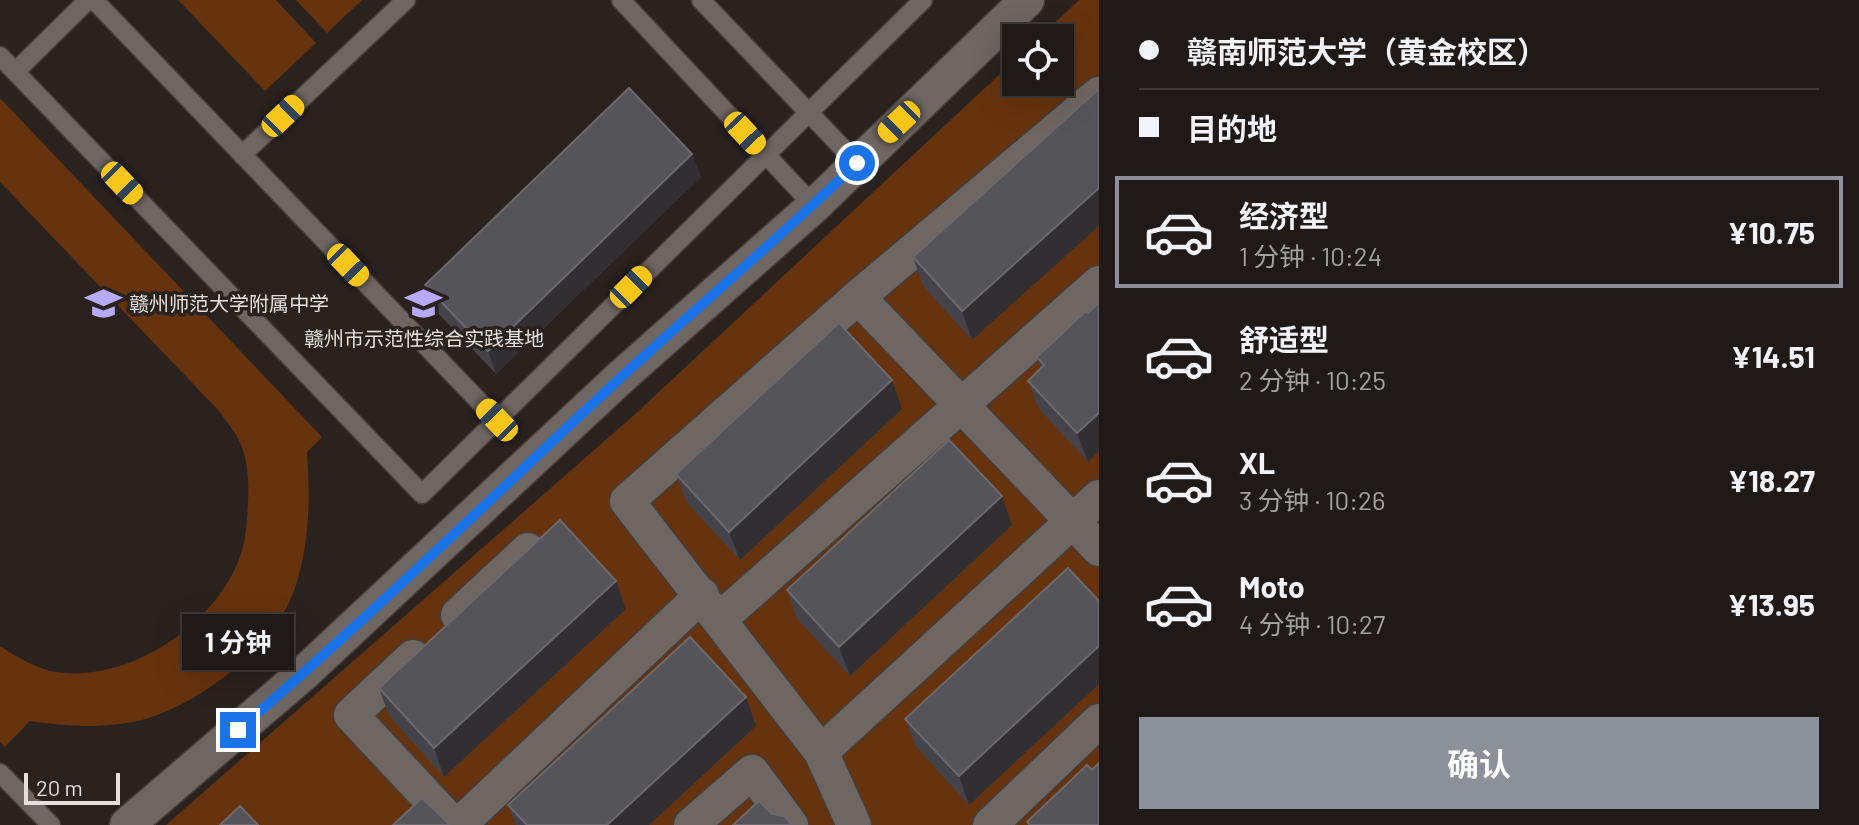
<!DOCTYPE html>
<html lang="zh">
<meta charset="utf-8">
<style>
:root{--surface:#1f1a17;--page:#272320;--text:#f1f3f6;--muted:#a1a1a1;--line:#3c3836;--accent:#8c9099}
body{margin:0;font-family:Barlow,"Noto Sans SC",sans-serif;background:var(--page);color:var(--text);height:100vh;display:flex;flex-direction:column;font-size:30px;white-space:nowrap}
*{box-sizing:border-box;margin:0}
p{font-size:26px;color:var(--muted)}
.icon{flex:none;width:44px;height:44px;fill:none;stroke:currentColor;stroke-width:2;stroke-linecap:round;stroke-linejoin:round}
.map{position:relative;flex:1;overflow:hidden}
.drawer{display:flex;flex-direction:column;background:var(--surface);width:760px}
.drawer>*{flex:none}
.top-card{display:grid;align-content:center;height:176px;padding:0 40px;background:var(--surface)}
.buttons{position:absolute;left:1002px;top:24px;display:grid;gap:16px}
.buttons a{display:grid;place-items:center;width:72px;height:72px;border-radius:0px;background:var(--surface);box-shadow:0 8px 32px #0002,0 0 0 2px var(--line);font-size:40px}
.scale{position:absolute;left:24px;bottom:20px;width:96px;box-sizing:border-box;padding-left:8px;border:4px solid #e3dfdc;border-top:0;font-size:22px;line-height:28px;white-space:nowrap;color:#e3dfdc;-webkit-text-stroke:6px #29221f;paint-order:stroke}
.end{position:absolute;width:36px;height:36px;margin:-18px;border:10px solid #1a73e8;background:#fff;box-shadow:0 0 0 4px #fff}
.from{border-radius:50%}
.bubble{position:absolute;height:56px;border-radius:0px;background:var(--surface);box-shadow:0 8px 32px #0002,0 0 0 2px var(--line);font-size:26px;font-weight:700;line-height:56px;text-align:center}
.car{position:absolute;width:24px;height:48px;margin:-24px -12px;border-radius:10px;box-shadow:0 0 6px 2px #0007;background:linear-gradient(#f5c518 24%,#345 0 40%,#f5c518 0 76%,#345 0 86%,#f5c518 0)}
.top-card b{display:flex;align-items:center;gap:28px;height:76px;font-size:30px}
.top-card b+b{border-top:2px solid var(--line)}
.top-card i{width:20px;height:20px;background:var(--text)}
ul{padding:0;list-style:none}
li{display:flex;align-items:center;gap:24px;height:112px;margin:0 16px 12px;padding:0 24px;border:4px solid transparent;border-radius:0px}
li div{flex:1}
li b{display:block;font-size:30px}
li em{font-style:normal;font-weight:700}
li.selected{border-color:var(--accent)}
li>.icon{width:72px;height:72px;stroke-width:1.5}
.primary-button{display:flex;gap:16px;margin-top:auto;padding:16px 40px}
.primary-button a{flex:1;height:92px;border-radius:0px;background:var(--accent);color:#fff;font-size:32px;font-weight:700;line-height:92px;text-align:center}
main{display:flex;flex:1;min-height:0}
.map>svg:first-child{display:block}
.green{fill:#66330e}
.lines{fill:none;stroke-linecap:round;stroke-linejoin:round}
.service-casing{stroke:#433f3c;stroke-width:21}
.minor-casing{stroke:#433f3c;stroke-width:37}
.service{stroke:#6e6662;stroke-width:18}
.minor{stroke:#6e6662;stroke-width:34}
.wall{fill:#444349}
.shaded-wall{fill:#322f32}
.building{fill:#555459;stroke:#6b696d;stroke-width:2}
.route{stroke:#1a73e8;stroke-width:10}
.labels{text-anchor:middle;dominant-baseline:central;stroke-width:7;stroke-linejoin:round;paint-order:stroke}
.poi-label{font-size:20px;fill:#e3dfdc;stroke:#29221f;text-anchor:start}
</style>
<main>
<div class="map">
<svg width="1099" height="825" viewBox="0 0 1099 825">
<rect width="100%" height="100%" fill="#29221f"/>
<!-- green -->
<path class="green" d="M178,0H276L316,43L265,91Z
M296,0H362L327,33Z
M1079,0H1099V825H166L633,416L1016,59V82H1060V38H1039Z
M0,98L322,437L307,452C310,498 310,540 296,585C277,647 190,714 127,723C95,728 62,726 30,721L5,747L0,742V646C17,657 35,668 55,672C127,683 211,628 238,562C246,543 247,522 248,502C249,484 248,464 242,447C237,434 227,422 219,411L0,182Z"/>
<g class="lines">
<defs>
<path id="service" d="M94,0L497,420
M621,0L814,206
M701,0L857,163
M0,56L422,494L923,0
M15,72L88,0
M242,155L406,0
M0,773L51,825"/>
<path id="minor" d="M858,297L1099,549
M458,615L528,550
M720,619L1099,283
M413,657L351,715L454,825
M821,752L1099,497
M127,825L304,673L622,376L814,206L1027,0
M459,825L702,595
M691,825L752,772L791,825
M854,825L821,752L627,501L858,297L1099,94
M990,825L1099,721"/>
</defs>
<!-- service casing -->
<use href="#service" class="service-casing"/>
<!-- minor casing -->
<use href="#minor" class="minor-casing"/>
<!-- service -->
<use href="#service" class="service"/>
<!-- minor -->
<use href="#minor" class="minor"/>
</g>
<!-- wall -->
<path class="wall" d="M1099,89L972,340L923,286L913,257Z
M692,154L701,177L496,374L433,308L425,285Z
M1099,302V451L1088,462L1039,409L1028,381L1041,369L1037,357Z
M902,409L740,560L687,503L676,474Z
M1012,525L850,676L797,619L787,590Z
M616,581L626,609L444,777L389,716L379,688Z
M1099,601V684L969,805L916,747L905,719Z
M746,697L756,726L649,825H516L508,805Z"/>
<!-- shaded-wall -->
<path class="shaded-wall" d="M692,154L701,177L496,374L488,351Z
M1099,188V226L972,340L962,311Z
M892,380L902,409L740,560L729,532Z
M1099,413V451L1088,462L1077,433Z
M1002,496L1012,525L850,676L839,647Z
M616,581L626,609L444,777L434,748Z
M1099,646V684L969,805L959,776Z
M746,697L756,726L649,825H607Z"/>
<!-- building -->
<path class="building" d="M629,88L692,154L488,351L425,285Z
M1099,89V188L962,311L913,257Z
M1099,302V413L1077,433L1028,381L1044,365L1037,357L1086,311L1088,313Z
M839,323L892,380L729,532L676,474Z
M949,440L1002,496L839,647L787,590Z
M560,520L616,581L434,748L379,688Z
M1068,568L1099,601V646L959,776L905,719Z
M690,637L746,697L607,825H527L508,805Z
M1099,763V825H1030L1027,822L1087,765L1092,770Z
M422,798L450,825H393Z
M759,801L772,814L784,816L792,825H733Z
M240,806L258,825H220Z"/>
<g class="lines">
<!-- route -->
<path class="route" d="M238,730C369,618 492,497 618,380C697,307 780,238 857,163"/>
</g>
<!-- icons -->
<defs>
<symbol id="school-bare" viewBox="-9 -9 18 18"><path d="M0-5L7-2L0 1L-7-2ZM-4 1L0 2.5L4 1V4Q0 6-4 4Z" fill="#b7abf8" stroke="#29221f" stroke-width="2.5" paint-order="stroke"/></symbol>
</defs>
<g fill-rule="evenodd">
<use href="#school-bare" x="78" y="278" width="51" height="51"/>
<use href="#school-bare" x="398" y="278" width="51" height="51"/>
</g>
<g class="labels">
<!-- poi labels -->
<g class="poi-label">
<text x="129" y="303">赣州师范大学附属中学</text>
<text x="424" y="338" text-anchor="middle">赣州市示范性综合实践基地</text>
</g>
</g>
</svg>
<div class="buttons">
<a><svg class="icon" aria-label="locate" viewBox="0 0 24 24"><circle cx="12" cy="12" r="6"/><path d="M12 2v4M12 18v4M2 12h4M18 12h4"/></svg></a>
</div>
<div class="scale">20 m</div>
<i class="end from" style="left:857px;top:163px"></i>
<i class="end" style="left:238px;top:730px"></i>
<div class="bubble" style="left:182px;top:614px;width:112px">1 分钟</div>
<i class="car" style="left:283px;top:116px;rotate:46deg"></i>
<i class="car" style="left:899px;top:122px;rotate:226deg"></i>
<i class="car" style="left:745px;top:133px;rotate:137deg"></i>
<i class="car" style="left:122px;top:183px;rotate:136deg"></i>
<i class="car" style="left:348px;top:265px;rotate:136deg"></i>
<i class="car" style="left:631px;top:287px;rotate:45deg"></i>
<i class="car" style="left:497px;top:420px;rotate:316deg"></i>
</div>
<section class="drawer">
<div class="top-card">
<b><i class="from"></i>赣南师范大学（黄金校区）</b>
<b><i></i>目的地</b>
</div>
<ul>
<li class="selected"><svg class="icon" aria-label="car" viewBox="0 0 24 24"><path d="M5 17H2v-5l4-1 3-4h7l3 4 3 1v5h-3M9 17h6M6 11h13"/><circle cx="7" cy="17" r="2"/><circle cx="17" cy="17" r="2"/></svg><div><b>经济型</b><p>1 分钟 · 10:24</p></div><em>¥10.75</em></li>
<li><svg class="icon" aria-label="car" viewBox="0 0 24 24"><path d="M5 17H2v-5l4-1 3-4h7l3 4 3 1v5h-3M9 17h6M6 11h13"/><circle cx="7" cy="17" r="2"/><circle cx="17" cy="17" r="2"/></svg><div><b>舒适型</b><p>2 分钟 · 10:25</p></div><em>¥14.51</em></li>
<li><svg class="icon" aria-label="car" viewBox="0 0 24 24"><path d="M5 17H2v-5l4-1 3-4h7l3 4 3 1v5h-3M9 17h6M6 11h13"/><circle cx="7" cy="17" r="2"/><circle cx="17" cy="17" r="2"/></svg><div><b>XL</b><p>3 分钟 · 10:26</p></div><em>¥18.27</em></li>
<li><svg class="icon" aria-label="car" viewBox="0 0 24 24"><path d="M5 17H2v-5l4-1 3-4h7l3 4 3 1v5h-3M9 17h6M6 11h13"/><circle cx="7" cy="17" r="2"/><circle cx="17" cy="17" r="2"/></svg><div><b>Moto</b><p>4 分钟 · 10:27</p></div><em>¥13.95</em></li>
</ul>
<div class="primary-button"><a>确认</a></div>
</section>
</main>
